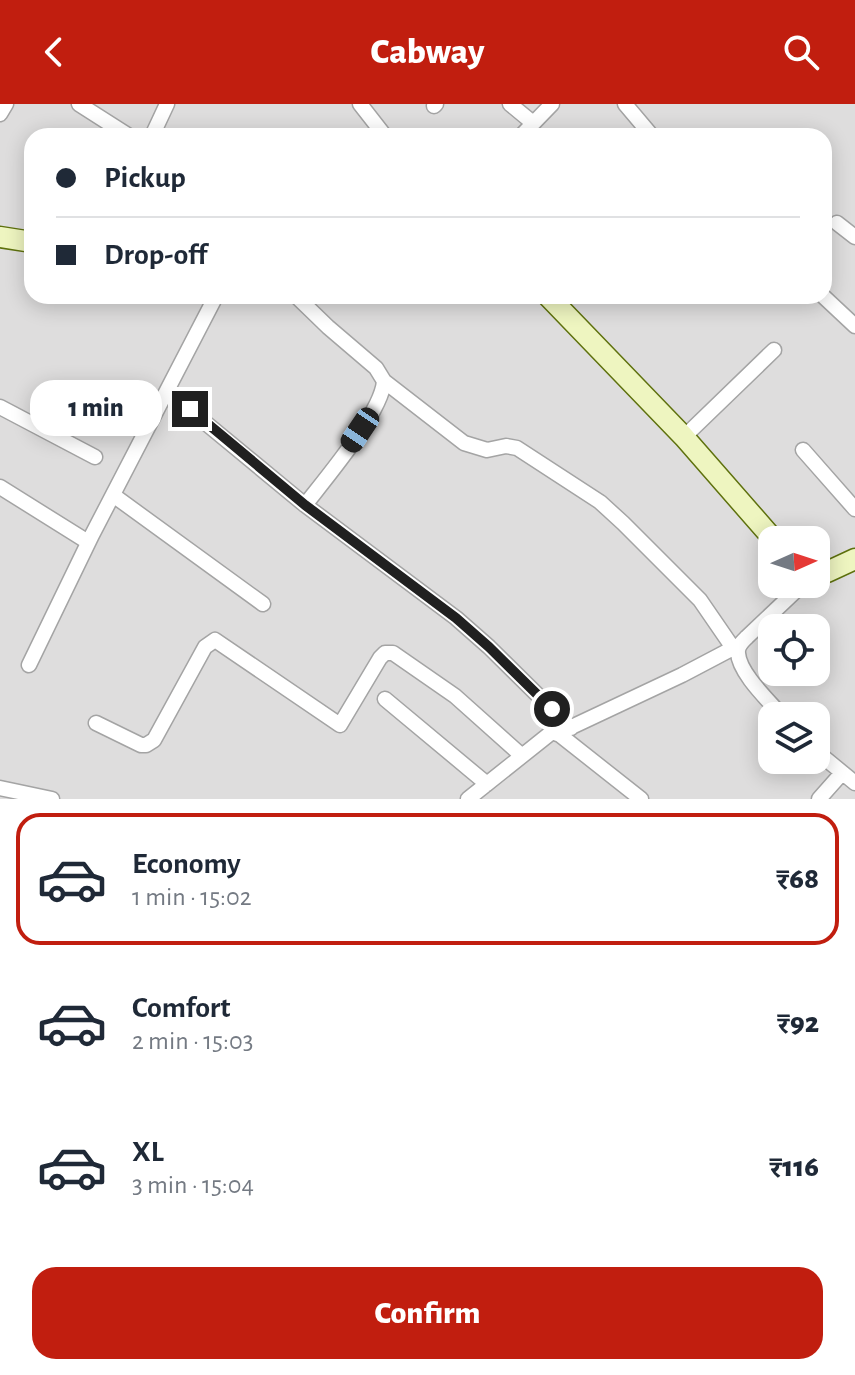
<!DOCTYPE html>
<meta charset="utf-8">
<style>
:root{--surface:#fff;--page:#f6f6f7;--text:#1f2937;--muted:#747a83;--line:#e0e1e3;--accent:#c11e0f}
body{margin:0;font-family:"Alegreya Sans",sans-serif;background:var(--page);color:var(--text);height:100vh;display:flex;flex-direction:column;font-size:30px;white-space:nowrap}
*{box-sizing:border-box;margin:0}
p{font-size:26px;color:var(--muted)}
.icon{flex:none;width:44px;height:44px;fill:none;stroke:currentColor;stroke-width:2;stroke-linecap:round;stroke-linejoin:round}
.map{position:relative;height:695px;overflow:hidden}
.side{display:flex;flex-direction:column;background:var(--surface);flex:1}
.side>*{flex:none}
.hud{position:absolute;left:24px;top:24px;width:808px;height:176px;border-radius:24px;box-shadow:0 4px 20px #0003;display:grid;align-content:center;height:176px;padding:0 32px;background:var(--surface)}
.needle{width:52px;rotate:87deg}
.controls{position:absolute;left:758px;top:422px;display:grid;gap:16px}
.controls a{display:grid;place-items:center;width:72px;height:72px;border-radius:16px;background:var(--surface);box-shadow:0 4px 20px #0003;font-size:40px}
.end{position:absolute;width:36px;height:36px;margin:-18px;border:10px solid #202020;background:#fff;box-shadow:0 0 0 4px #fff}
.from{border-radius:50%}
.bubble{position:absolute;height:56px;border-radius:24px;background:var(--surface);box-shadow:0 4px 20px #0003;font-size:26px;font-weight:800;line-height:56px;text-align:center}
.car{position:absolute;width:24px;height:48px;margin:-24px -12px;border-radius:10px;box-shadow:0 0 6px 2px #0007;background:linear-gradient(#222 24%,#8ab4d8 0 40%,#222 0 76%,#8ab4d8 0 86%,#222 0)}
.hud b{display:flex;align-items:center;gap:28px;height:76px;font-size:30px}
.hud b+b{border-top:2px solid var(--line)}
.hud i{width:20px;height:20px;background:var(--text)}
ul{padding:14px 0 0;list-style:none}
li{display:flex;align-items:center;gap:24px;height:132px;margin:0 16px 12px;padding:0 16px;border:4px solid transparent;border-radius:24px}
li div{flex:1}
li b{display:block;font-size:30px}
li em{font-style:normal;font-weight:800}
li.active{border-color:var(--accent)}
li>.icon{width:72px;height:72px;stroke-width:1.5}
.button{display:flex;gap:16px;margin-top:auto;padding:16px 32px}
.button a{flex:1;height:92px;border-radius:24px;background:var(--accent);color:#fff;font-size:32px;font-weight:800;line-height:92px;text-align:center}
header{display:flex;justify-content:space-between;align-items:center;height:104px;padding:0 32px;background:var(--accent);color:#fff;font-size:36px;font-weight:800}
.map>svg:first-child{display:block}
.residential{fill:#dedddd;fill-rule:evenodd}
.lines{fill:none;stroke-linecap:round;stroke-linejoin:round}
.street-casing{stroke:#a4a4a4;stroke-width:17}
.secondary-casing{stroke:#5e710d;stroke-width:23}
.street{stroke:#fff;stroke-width:14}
.secondary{stroke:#eef5c0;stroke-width:20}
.route{stroke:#202020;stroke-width:10}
</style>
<header><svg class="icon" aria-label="back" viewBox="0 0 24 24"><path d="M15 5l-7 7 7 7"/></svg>Cabway<svg class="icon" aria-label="search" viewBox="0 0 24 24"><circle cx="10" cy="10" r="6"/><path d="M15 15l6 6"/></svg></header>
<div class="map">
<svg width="855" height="695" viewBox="0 0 855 695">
<rect width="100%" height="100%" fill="#f0eee7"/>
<!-- residential -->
<path class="residential" d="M0,0H855V695H0ZM32,32H824V192H32ZM772,436H816V480H772ZM772,524H816V568H772ZM772,612H816V656H772Z"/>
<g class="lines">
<defs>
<path id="street" d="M79,0L129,32
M360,0L385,32
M510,0L533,19
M625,0L652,32
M434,2L436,0
M0,10L6,0
M152,32L167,0
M521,32L552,0
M837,119L855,133
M296,192L328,223L376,264L384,277C382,308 326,374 305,401
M823,192L855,222
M384,277L464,339L487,346L506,342L517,344L600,398L623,419L700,496L733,544
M167,287L305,401L456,514L489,543L571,624
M0,303L95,353
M684,333L774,246
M803,346L855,405
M0,383L88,438
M113,391L263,500
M29,561L92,431L216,192
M385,595L487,680
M782,612C769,597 739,569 738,549C737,542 742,538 747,533L803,480
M96,619L141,641H146L154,636L205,543L215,536L340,621L380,554L385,549H393L455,592L521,651
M563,627L682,571L739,541
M816,647L855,679
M0,684L52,695
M468,695L552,628L560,631L641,695
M819,695L842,669"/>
<path id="secondary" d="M0,133L32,138
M548,192L684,333L774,436
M816,467L827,468L855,455"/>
</defs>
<!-- street casing -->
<use href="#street" class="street-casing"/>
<!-- secondary casing -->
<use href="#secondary" class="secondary-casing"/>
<!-- street -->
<use href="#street" class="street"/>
<!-- secondary -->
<use href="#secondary" class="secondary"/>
</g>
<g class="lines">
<!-- route -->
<path class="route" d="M190,305L305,401L456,514L489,543L552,605"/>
</g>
</svg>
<div class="controls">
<a><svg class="needle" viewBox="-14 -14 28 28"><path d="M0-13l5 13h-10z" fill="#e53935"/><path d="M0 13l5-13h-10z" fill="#747a83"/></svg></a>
<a><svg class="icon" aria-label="locate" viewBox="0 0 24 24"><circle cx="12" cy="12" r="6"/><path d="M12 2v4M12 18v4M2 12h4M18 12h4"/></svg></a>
<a><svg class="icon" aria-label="layers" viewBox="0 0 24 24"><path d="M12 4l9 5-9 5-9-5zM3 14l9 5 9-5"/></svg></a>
</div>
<i class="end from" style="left:552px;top:605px"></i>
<i class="end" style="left:190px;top:305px"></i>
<div class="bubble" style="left:30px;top:276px;width:132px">1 min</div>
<i class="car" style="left:360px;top:326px;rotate:214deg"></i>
<div class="hud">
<b><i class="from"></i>Pickup</b>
<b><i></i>Drop-off</b>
</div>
</div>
<section class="side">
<ul>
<li class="active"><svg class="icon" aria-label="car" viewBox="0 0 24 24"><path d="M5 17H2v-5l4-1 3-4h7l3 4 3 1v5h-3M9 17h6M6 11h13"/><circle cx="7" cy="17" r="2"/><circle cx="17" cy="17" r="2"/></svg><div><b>Economy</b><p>1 min · 15:02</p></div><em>₹68</em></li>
<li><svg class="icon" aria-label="car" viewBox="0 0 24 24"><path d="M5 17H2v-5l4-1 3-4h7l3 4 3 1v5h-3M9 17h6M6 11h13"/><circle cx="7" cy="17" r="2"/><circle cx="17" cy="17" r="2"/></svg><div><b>Comfort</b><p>2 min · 15:03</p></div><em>₹92</em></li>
<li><svg class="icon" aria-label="car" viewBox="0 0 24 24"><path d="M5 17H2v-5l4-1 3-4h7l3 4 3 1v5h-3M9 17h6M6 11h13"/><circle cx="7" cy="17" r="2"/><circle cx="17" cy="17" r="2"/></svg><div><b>XL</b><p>3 min · 15:04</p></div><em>₹116</em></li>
</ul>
<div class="button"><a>Confirm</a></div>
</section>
